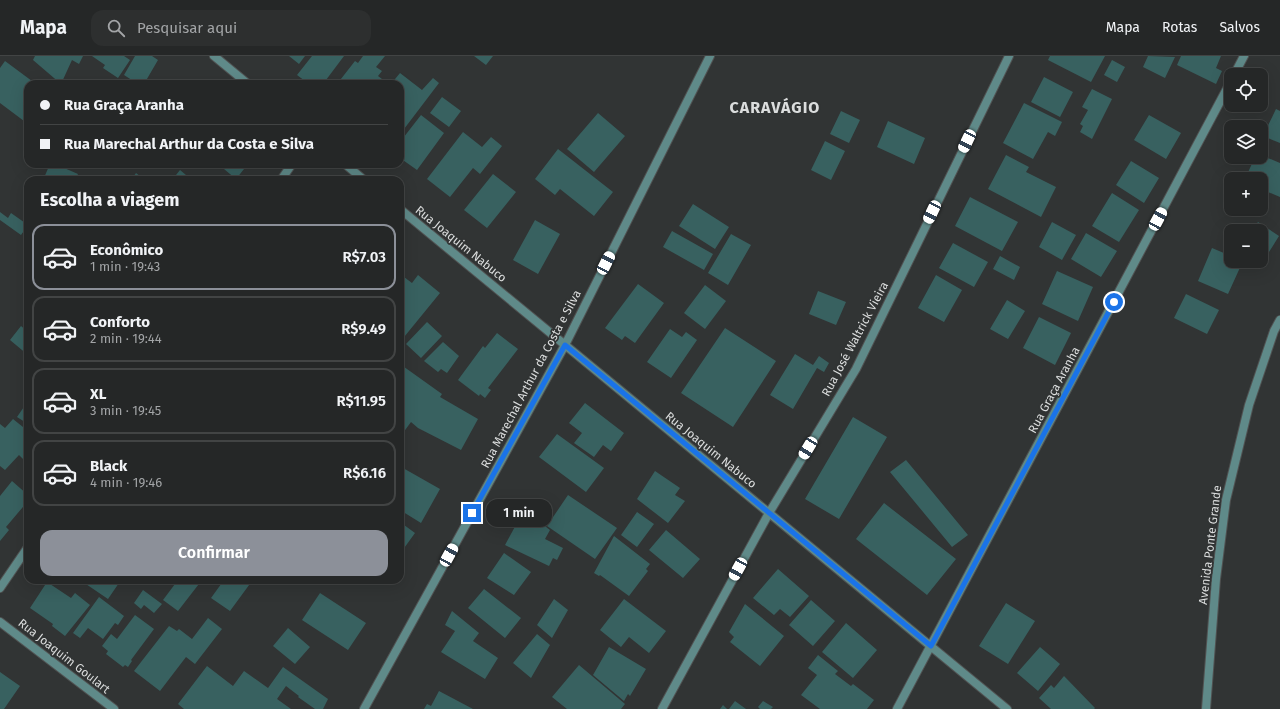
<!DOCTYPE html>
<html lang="pt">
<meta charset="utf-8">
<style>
:root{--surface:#252727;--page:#2d2f2f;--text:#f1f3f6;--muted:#a3a5a7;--line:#424444;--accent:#8c9099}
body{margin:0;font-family:"Fira Sans",sans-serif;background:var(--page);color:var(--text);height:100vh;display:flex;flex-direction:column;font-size:15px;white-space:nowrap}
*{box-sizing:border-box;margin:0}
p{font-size:13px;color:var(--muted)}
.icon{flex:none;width:22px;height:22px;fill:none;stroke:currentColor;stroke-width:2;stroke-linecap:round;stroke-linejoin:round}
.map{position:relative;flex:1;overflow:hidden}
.side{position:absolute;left:24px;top:120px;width:380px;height:408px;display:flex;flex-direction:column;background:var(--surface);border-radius:12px;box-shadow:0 4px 16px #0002,0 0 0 1px var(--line)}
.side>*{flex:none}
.top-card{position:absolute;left:24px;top:24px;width:380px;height:88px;border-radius:12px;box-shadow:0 4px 16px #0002,0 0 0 1px var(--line);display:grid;align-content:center;height:88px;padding:0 16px;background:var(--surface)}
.tools{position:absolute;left:1224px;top:12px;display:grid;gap:8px}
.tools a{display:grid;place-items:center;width:44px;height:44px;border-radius:8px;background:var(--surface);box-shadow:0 4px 16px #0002,0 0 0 1px var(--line);font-size:20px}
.end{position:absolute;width:18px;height:18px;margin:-9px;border:5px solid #1a73e8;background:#fff;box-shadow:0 0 0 2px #fff}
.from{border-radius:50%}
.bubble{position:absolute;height:28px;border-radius:12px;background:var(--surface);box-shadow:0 4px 16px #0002,0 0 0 1px var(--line);font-size:13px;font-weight:600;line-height:28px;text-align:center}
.car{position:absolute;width:12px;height:24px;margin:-12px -6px;border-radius:5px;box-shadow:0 0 3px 1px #0007;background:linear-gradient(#fff 24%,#345 0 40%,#fff 0 76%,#345 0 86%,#fff 0)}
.top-card b{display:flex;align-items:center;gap:14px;height:38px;font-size:15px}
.top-card b+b{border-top:1px solid var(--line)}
.top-card i{width:10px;height:10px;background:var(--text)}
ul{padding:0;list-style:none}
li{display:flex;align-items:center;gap:12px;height:66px;margin:0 8px 6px;padding:0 8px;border:2px solid var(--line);border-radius:12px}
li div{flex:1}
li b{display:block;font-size:15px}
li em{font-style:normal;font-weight:600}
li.active{border-color:var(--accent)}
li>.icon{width:36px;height:36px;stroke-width:1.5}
h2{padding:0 16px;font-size:18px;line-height:48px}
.cta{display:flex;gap:8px;margin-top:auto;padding:8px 16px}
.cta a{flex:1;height:46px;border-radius:12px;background:var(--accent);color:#fff;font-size:16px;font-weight:600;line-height:46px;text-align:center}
header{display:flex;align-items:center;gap:24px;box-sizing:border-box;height:56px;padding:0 20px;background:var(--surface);border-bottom:1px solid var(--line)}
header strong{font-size:19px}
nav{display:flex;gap:22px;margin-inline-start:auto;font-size:14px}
.search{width:280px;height:36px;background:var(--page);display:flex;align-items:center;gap:10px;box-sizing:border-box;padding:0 14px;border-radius:12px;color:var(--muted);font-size:15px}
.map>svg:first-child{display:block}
.building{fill:#386160}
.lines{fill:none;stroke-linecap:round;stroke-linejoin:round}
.minor-casing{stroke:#505252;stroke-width:10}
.tertiary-casing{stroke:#505252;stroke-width:10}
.minor{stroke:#5f8a89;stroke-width:8}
.tertiary{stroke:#5f8a89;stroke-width:8}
.route{stroke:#1a73e8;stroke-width:5}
.labels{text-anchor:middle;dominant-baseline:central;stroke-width:3.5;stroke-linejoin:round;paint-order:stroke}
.street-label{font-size:12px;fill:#dbdddd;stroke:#313434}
.district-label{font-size:16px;font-weight:bold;letter-spacing:1px;fill:#dbdddd;stroke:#313434}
</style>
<header>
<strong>Mapa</strong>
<div class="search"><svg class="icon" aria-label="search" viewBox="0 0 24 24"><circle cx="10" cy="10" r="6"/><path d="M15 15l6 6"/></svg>Pesquisar aqui</div>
<nav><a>Mapa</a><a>Rotas</a><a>Salvos</a></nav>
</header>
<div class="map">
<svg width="1280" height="653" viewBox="0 0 1280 653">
<rect width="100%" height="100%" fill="#313434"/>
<!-- building -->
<path class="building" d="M35,0H83L79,8L72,4L61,28L33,4Z
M92,0H124L130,4L118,22L103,12L105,9Z
M135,0H152L158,4L144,28H138L124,19Z
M289,0H305L299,8Z
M312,0H344L323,28H309L297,19Z
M363,0H385L376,11L382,15L378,20L382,23L378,28H337L355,5L358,7Z
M474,0H493L486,9Z
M1050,0H1105L1091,26L1048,4Z
M1148,0L1175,1L1165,22L1143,11Z
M1181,0H1221L1216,12L1222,15L1216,28L1177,9Z
M1112,4L1125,11L1117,26L1104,19Z
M5,5L36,28H28V68L0,47V12Z
M400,17L422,34L433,22L439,27L401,77L400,28H391Z
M1044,21L1073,36L1060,61L1031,46Z
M1092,33L1112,43L1092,83L1080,76L1083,70L1080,68L1088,54L1082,51Z
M442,41L461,55L449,71L430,57Z
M1024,47L1062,66L1055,80L1048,76L1033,103L1003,87Z
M1276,53L1280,55V87L1263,80Z
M841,55L860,64L849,87L830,78Z
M598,57L625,80L594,116L567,93Z
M421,59L444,77L417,114L400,102V86Z
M1149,59L1181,77L1166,103L1134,84Z
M888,65L925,82L914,108L877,91Z
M463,76L482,91L491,81L502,90L480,118L473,112L450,141L427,123Z
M825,85L845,95L831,124L811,114Z
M558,93L613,136L594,160L560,133L555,139L535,123Z
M1006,99L1029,111L1026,116L1056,131L1041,161L988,133Z
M1261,99L1280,107V141L1261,133V123H1245L1255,101H1261Z
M1131,105L1159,122L1144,147L1116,129Z
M50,108H55L78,118L75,124H43Z
M228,108H248L236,123L224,113Z
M180,114L192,124H172Z
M136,117L145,124H131Z
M493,118L516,136L487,172L464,154Z
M1112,137L1139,154L1119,186L1092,170Z
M970,141L1018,166L1002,195L955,170Z
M693,148L729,171L715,193L679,170Z
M0,156L8,162L11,157L28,169L21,179L0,164Z
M535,164L560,178L538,218L513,204Z
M1052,166L1076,179L1062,204L1039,191Z
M1258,166L1279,180L1264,204L1261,202V175H1252Z
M672,175L713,198L704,214L663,191Z
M1086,177L1117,195L1101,221L1071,203Z
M731,178L751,189L728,229L708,217Z
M953,187L988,206L974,231L939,212Z
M1212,192L1231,200V205H1243L1228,238L1198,225Z
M1000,200L1020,211L1014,224L993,213Z
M400,202L404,205L400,209Z
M1057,215L1093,231L1078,265L1042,248Z
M400,218L412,227L418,219L440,237L400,286V264L402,261L400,259Z
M936,219L962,234L944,266L918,252Z
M638,228L664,247L635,287L625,280L622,284L605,272Z
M705,229L726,245L705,273L684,257Z
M818,235L846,246L836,269L809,258Z
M1186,238L1219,254L1207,278L1174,262Z
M1007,244L1025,255L1008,283L990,273Z
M1039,261L1071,277L1055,309L1023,292Z
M427,266L442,280L421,302L406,288Z
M21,270L28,276V299L10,284Z
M725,272L776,305L733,371L681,337Z
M670,273L682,281L686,276L697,284L671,322L647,306Z
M497,277L518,293L488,332L491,334L485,342L480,338L479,340L458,324L483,290L485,292Z
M443,286L459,300L447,317L441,313L438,316L424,305Z
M795,298L813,309L819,300L829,307L824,316L817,312L793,353L770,339Z
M400,308L442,338L440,341L478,363L461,394L418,372L411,366L400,381Z
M28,345V368L17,361Z
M585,347L624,377L611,395L603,389L594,401L574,387L582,377L569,367Z
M853,361L887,381L839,463L805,443Z
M13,363L28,375V397L23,403L19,399L5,414L0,410V368L5,372Z
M557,378L604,412L586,436L539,401Z
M906,404L968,479L952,491L890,416Z
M403,412L440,433L421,467L400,454V417Z
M655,415L680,432L675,439L685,445L668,467L637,443Z
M12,425L28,439V445L6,471L9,474L0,485V440Z
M568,439L617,472L595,503L547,470Z
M884,447L956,503L927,539L856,483Z
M524,454L550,474L545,483L563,492L557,504L553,502L549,510L505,489Z
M637,456L654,468L637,491L621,479Z
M400,466L415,477L402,495L400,494Z
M666,474L700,503L683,522L649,494Z
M614,480L650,508L646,513L648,515L629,540L600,519L599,520L594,517Z
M504,497L531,516L514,539L487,522Z
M778,513L809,540L790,561L780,553L774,559L753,542Z
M80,524H121L108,543Z
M178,524H202L178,555L163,544Z
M224,524L252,525L230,555L211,542Z
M47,526L71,542L75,537L90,549L65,580L52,570L53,568L30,552Z
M484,533L521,562L505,582L468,552Z
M143,534L162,548L154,557L144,549L141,553L134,547Z
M320,537L366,567L348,594L302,564Z
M99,541L124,560L118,569L115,567L103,583L88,572L80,582L73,577Z
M554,543L568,554L552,582L537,569Z
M624,543L666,575L649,597L629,581L621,591L600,574Z
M811,544L835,565L813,590L789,569Z
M1006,547L1035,565L1008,608L979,590Z
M745,548L784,580L760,610L730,586L734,581L729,576Z
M452,555L479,577L473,585L498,602L485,623L441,596L455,575L445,569Z
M135,559L154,573L131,604L132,605L128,611L125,609L123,611L106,598L108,595L102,590L111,578L117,583Z
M208,562L222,573L195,608L186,601L160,635L134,615L169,570L177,575L179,573L192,583Z
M846,567L877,594L853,622L822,596Z
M288,572L310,591L295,608L273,590Z
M537,578L550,589L531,622L513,607Z
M609,591L646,613L630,640L628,638L624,645L593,619Z
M1040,591L1060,608L1038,635L1017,617Z
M818,599L838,615L835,618L851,630L853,628L874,644L867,653H820L801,639L817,619L808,612Z
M579,609L625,648L621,653H567L552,641Z
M207,610L233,630L244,615L268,632L283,611L328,643L323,653H315L298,641L299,640L286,630L277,643L291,653H184L178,648Z
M0,616L20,630L4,653H0Z
M1064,620L1095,652L1094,653H1051L1039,642L1051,629L1054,632Z
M439,635L473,653H424L427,648L431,650Z
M735,645L746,653H729Z
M763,645L773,651L771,653H760L758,651Z
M723,649L727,653H720Z"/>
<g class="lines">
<defs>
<path id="minor" d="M214,0L248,28
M1234,19L1244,0
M345,108L364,124
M281,124L292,108
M400,153L1007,653
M0,532L28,491
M0,566L114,653
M364,653L565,289L710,0
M662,653L769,457L856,313L1009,0
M897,653L1231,25"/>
<path id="tertiary" d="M1206,653L1216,523L1226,444L1249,349L1274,275L1280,264"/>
</defs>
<!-- minor casing -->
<use href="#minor" class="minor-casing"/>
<!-- tertiary casing -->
<use href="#tertiary" class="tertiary-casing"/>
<!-- minor -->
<use href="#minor" class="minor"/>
<!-- tertiary -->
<use href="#tertiary" class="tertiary"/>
</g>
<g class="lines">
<!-- route -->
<path class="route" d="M472,457L565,289L931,590L1114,246"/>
</g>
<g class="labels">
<!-- street labels -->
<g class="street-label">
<text transform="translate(461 188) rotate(39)">Rua Joaquim Nabuco</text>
<text transform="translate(855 283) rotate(-62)">Rua José Waltrick Vieira</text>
<text transform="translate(531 323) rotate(-62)">Rua Marechal Arthur da Costa e Silva</text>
<text transform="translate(1054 334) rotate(-62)">Rua Graça Aranha</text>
<text transform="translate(711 394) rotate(39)">Rua Joaquim Nabuco</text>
<text transform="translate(1210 489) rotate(-83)">Avenida Ponte Grande</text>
<text transform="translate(64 600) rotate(38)">Rua Joaquim Goulart</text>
</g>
<!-- district labels -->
<g class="district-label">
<text x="775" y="51">CARAVÁGIO</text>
</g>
</g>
</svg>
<div class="tools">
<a><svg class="icon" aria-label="locate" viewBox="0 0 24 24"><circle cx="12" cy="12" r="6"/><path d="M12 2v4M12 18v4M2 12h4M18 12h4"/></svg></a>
<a><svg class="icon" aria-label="layers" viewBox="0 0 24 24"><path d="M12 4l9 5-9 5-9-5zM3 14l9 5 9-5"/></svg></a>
<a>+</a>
<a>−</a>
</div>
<i class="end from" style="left:1114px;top:246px"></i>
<i class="end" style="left:472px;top:457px"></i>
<div class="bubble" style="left:486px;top:443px;width:66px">1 min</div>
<i class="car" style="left:967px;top:85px;rotate:206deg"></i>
<i class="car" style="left:932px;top:156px;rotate:206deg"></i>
<i class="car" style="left:1158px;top:163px;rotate:28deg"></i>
<i class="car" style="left:606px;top:207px;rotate:27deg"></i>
<i class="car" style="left:808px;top:392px;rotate:211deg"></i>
<i class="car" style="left:449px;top:499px;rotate:29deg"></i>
<i class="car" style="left:738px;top:513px;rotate:209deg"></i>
<div class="top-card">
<b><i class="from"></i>Rua Graça Aranha</b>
<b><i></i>Rua Marechal Arthur da Costa e Silva</b>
</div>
<section class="side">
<h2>Escolha a viagem</h2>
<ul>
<li class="active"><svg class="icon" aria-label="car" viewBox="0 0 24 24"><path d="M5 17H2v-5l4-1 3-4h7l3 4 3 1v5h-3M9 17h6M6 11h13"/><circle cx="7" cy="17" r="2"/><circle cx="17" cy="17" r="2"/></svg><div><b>Econômico</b><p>1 min · 19:43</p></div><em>R$7.03</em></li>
<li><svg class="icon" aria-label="car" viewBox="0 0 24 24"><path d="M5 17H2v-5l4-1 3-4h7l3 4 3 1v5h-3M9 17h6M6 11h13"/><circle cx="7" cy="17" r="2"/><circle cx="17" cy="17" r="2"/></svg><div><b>Conforto</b><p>2 min · 19:44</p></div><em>R$9.49</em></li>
<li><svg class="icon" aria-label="car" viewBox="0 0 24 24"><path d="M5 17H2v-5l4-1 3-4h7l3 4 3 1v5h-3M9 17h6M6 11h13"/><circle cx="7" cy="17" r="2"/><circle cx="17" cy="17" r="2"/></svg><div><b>XL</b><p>3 min · 19:45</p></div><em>R$11.95</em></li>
<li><svg class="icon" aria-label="car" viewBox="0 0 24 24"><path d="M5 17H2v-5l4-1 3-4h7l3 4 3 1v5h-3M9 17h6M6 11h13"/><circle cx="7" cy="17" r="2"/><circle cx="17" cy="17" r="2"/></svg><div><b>Black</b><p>4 min · 19:46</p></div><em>R$6.16</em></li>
</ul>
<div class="cta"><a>Confirmar</a></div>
</section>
</div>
